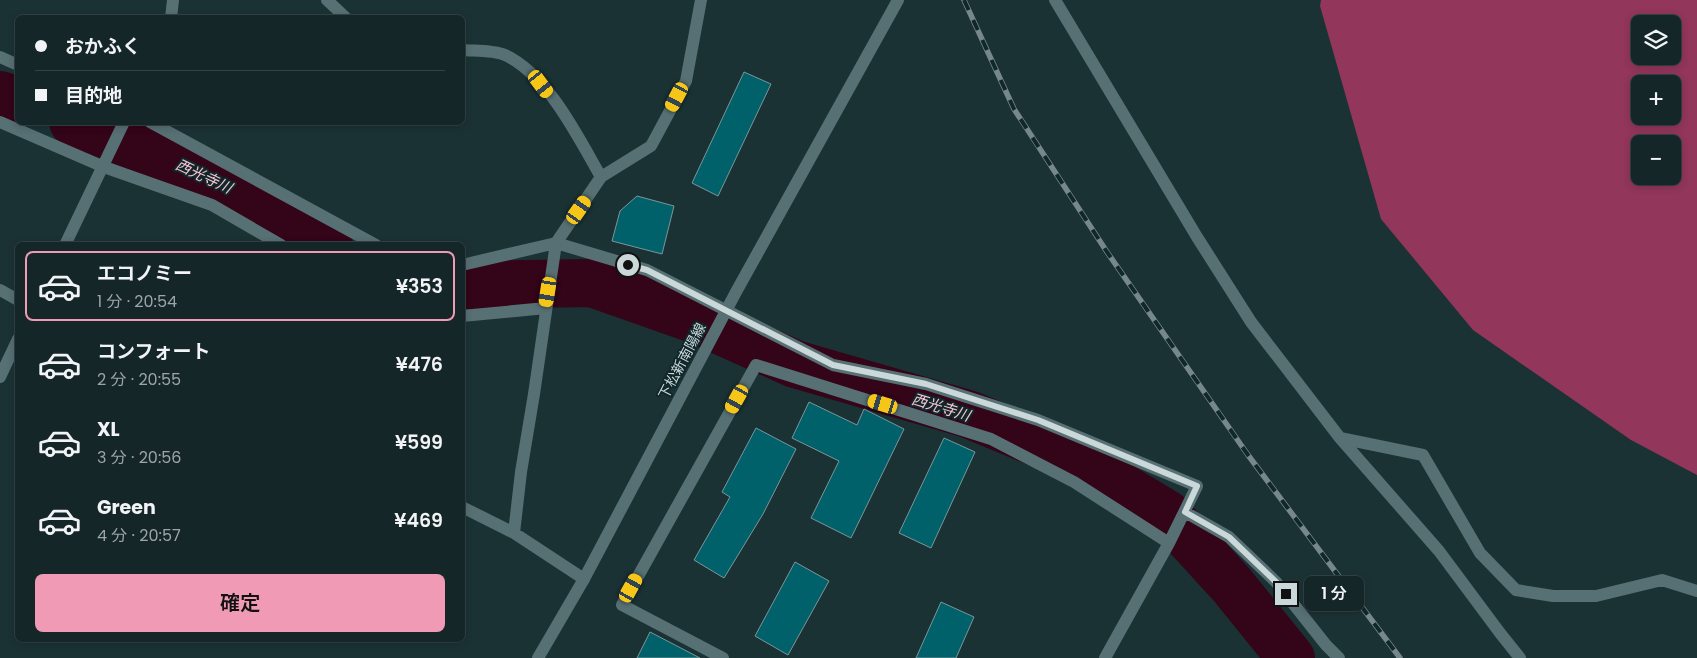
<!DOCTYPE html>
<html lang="ja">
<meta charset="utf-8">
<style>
:root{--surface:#142628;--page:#1d2e30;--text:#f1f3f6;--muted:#9da5a8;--line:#334345;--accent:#f09ab6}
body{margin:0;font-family:Poppins,"Noto Sans JP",sans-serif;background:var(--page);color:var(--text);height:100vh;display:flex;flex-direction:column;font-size:19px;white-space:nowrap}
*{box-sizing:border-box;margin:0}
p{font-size:16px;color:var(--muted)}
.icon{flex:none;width:28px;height:28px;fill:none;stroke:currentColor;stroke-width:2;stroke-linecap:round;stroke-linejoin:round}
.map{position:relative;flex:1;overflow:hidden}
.sheet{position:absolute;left:15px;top:242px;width:450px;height:400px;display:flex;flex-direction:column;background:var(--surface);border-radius:8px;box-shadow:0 2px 8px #0003,0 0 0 1px var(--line)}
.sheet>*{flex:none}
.guide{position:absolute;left:15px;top:15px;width:450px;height:110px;border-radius:8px;box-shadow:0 2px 8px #0003,0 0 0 1px var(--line);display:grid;align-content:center;height:110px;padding:0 20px;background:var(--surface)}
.tools{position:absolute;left:1631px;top:15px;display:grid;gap:10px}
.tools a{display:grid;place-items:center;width:50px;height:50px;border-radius:8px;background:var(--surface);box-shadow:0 2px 8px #0003,0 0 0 1px var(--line);font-size:25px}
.end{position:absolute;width:22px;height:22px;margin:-11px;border:6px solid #cbd8da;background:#111;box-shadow:0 0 0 2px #111}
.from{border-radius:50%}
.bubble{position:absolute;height:35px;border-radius:8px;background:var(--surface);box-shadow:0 2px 8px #0003,0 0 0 1px var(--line);font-size:16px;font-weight:600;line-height:35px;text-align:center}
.car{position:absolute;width:15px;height:30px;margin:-15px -8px;border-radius:6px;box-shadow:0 0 4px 1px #0007;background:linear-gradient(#f5c518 24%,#345 0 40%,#f5c518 0 76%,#345 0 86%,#f5c518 0)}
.guide b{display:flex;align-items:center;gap:18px;height:48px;font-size:19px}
.guide b+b{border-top:1px solid var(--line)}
.guide i{width:12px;height:12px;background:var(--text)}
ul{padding:9px 0 0;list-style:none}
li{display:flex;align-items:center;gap:15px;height:70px;margin:0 10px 8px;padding:0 10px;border:2px solid transparent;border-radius:8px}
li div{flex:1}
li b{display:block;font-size:19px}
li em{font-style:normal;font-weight:600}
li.on{border-color:var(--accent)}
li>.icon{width:45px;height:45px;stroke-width:1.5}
.cta{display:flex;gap:10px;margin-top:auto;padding:10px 20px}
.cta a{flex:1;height:58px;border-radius:8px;background:var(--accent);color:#111;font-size:20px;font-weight:600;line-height:58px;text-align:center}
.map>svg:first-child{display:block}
.forest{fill:#92365b;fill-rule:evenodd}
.water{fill:#340419}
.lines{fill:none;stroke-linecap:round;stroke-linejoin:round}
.river{stroke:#340419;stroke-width:48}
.building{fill:#00616b;stroke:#7c969a}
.minor{stroke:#577074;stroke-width:12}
.secondary{stroke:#577074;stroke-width:12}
.rail-casing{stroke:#76888b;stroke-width:5.5}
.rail{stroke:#11282b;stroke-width:4;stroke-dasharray:11;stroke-linecap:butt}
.route{stroke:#cbd8da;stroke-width:6}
.labels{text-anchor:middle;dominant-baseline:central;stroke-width:4;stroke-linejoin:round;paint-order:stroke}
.street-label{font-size:14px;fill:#cbd8da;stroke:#11282b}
.water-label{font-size:15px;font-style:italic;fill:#f8c3d3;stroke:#11282b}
</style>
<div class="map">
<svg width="1697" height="658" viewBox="0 0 1697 658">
<rect width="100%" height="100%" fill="#1b3235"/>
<!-- forest -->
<path class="forest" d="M1321,0H1697V475L1631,440L1473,330L1381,219L1320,6ZM1640,24H1672V56H1640ZM1640,84H1672V116H1640ZM1640,144H1672V176H1640Z"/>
<!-- water -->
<path class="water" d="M1167,514L1251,580L1309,658H1269L1226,601Z"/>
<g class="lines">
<!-- river -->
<path class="river" d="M0,95L18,101
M73,122L208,175L329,245
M462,285L592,283L697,320L795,364L968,414L1074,458L1167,514L1231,584L1291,658"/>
</g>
<!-- building -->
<path class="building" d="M744,72L771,84L718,196L692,183Z
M637,196L674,206L662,254L612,241L620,211Z
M809,402L857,425L864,409L904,429L851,538L811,518L839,461L792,438Z
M756,428L796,449L763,514L724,578L694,560L730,497L722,492Z
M944,438L975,452L931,548L899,533Z
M795,562L829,581L788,655L755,636Z
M941,602L974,617L956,658H916Z
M650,632L700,658H637Z"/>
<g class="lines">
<!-- minor -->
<path class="minor" d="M327,0L346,18
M1055,0L1197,237L1251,322L1340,438L1439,551L1500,633L1520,658
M171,18L173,0
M462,50C475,51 494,50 505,55C548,75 578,137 601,177
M0,57L18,65
M0,122L104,167L212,205L281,245
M150,122L376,245
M65,245L124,122
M462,265L556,243L647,270L833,365L926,384L1038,420L1197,486L1169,543L1105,658
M0,290L18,300
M462,316L546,308
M0,377L18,339
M1340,438L1423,455L1480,553L1516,590L1553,596H1596L1662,580L1697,591
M462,507L514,533L584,579
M1185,512L1229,537L1276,582L1326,645L1339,658
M514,533L521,472L534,394L556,243L601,177L651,146L686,81L701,0
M723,658L622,605L756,365L991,439L1074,482L1169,543"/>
<!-- secondary -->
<path class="secondary" d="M538,658L584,579L736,292L898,0"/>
<defs>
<path id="rail" d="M964,0L1014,109L1107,252L1248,455L1400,658"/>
</defs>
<!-- rail casing -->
<use href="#rail" class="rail-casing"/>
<!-- rail -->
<use href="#rail" class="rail"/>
</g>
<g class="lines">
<!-- route -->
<path class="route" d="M628,265L647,270L833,365L926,384L1038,420L1197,486L1185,512L1229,537L1276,582L1286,594"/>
</g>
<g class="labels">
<!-- street labels -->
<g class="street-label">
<text transform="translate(682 361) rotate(-62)">下松新南陽線</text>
</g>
<!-- water labels -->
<g class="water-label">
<text transform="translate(204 176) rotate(25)">西光寺川</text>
<text transform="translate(941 407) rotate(17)">西光寺川</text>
</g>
</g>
</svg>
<div class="tools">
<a><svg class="icon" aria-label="layers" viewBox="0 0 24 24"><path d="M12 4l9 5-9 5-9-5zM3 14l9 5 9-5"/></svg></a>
<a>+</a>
<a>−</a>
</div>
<i class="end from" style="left:628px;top:265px"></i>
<i class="end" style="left:1286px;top:594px"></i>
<div class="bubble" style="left:1304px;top:576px;width:60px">1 分</div>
<i class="car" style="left:541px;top:84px;rotate:143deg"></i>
<i class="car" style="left:677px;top:97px;rotate:208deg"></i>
<i class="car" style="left:579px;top:210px;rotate:35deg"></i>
<i class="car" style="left:548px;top:292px;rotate:189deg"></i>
<i class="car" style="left:737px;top:399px;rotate:209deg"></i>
<i class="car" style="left:883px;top:404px;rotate:287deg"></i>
<i class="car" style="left:631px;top:588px;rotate:29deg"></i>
<div class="guide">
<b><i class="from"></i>おかふく</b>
<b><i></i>目的地</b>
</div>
<section class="sheet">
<ul>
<li class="on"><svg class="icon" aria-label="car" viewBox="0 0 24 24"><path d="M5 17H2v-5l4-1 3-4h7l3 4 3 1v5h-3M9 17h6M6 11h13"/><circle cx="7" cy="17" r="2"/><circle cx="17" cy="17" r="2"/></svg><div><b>エコノミー</b><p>1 分 · 20:54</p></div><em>¥353</em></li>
<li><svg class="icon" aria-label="car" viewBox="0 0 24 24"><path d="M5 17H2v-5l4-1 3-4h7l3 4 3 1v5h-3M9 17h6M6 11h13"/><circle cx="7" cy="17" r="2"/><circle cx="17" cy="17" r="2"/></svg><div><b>コンフォート</b><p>2 分 · 20:55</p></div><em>¥476</em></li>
<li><svg class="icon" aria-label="car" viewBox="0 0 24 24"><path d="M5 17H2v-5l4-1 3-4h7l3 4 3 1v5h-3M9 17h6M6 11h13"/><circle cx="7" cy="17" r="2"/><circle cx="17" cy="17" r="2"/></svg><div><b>XL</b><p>3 分 · 20:56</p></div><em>¥599</em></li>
<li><svg class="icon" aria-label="car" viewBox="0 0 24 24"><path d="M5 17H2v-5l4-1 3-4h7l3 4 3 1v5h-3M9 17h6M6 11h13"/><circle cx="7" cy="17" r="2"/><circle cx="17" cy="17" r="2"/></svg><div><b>Green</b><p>4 分 · 20:57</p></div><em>¥469</em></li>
</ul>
<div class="cta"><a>確定</a></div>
</section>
</div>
